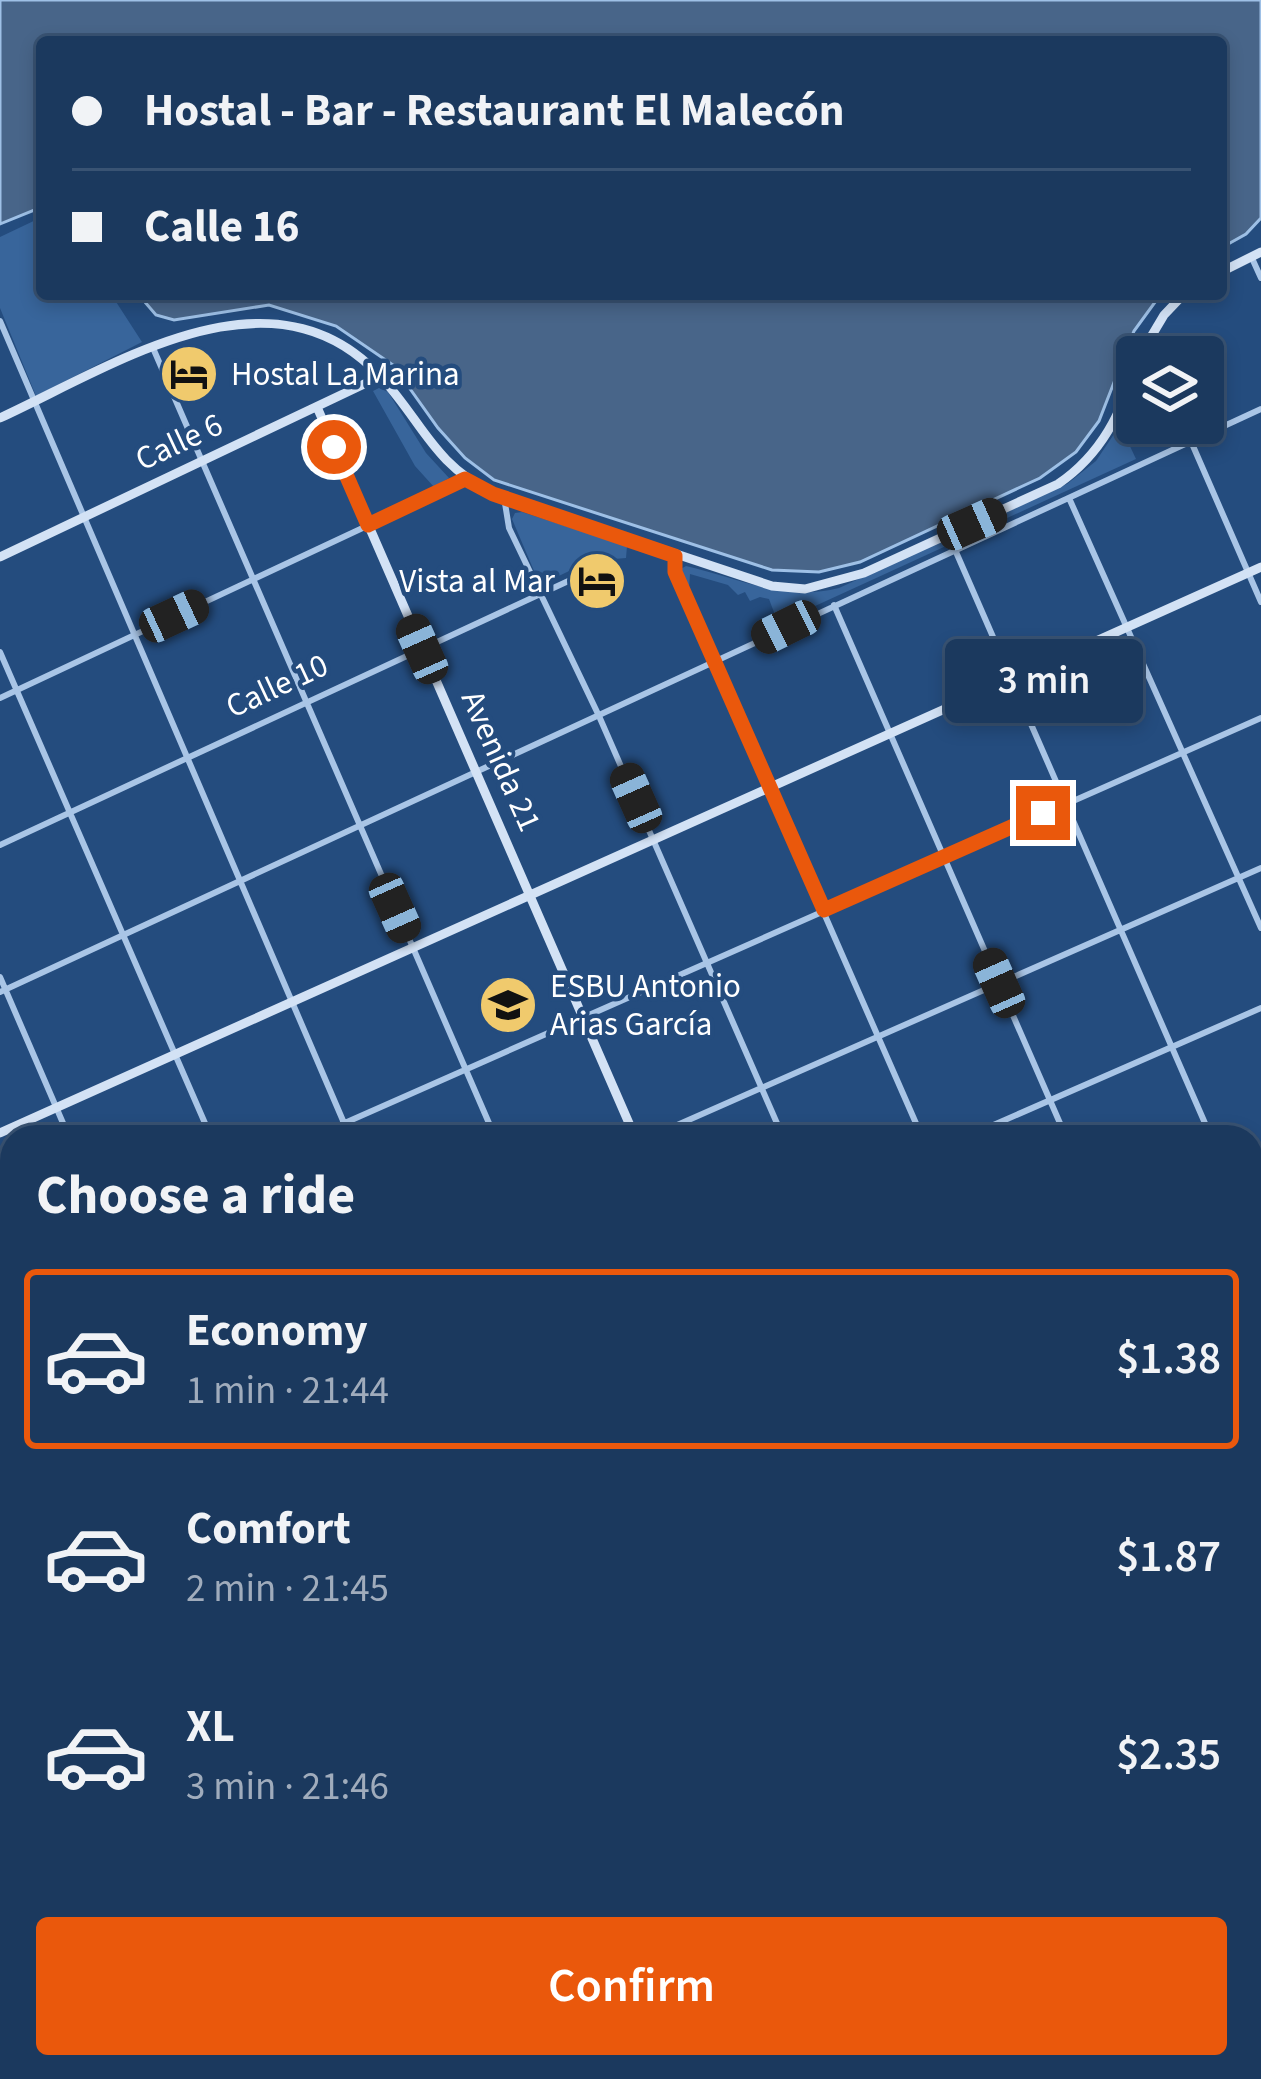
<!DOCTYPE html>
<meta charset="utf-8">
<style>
:root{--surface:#1b395e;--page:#244064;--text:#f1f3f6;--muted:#a0acbc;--line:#395373;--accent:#ea580c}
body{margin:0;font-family:"Source Sans 3",sans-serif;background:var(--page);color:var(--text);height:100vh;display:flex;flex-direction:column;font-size:45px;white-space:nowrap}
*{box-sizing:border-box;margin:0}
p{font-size:39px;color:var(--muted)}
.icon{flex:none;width:66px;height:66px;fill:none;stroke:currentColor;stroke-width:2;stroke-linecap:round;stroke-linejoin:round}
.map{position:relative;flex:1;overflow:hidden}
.details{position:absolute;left:0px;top:1125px;width:1263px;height:954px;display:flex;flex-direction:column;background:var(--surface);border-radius:36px 36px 0 0;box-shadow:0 6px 18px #0003,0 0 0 3px var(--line)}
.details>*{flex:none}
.banner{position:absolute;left:36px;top:36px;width:1191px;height:264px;border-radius:12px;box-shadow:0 6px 18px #0003,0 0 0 3px var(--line);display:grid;align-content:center;height:264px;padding:0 36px;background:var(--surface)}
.fabs{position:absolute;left:1116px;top:336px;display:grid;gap:24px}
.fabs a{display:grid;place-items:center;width:108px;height:108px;border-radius:12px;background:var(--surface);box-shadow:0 6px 18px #0003,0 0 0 3px var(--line);font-size:60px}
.end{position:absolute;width:54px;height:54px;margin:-27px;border:15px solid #ea580c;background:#fff;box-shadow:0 0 0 6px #fff}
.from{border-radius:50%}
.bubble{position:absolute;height:84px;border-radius:12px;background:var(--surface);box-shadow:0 6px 18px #0003,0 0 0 3px var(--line);font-size:39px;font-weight:600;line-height:84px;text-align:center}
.car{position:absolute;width:36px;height:72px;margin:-36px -18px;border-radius:15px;box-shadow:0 0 9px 3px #0007;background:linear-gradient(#222 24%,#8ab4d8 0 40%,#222 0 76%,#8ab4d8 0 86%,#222 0)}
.banner b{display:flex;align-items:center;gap:42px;height:114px;font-size:45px}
.banner b+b{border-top:3px solid var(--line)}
.banner i{width:30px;height:30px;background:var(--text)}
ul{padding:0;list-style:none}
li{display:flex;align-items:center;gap:36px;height:180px;margin:0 24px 18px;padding:0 12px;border:6px solid transparent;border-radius:12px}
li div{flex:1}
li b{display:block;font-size:45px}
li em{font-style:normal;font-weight:600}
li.selected{border-color:var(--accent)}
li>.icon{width:108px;height:108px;stroke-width:1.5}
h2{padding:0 36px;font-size:54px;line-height:144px}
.action{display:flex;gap:24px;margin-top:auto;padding:24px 36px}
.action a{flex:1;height:138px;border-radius:12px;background:var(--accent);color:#fff;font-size:48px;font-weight:600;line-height:138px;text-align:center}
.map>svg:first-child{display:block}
.green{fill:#38659b}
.water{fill:#486589;stroke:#9ec0e6;stroke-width:3}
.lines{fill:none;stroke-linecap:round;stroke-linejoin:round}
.street{stroke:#a9c5e6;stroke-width:6}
.secondary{stroke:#d3e2f5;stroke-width:9}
.primary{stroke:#eaf1fd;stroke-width:10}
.rail-casing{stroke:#fff;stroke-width:8}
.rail{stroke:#244c7e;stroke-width:3;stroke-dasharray:9;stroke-linecap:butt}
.route{stroke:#ea580c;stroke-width:15}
.labels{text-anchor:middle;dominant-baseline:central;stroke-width:9;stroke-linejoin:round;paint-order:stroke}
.poi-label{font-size:33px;fill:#fff;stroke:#244c7e;text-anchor:start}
.street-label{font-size:33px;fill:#fff;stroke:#244c7e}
</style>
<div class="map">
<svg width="1261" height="2079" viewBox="0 0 1261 2079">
<rect width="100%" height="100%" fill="#244c7e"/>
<!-- green -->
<path class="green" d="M42,217V294H111L142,342L36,396L0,308V237Z
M379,388L388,392L426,453L449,478L434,487L415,466L373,391Z
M1120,425L1136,459L778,623L769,599L760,597L750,601L745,592L738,595L728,585L690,574L689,590H685L679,570L686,566C739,578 783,602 839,588L1067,484L1096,461Z
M522,512L627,546L626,558L590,561L540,585L512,519L515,513Z"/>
<!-- water -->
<path class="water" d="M0,0H1261V218L1246,234L1221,248V42H42V207L0,224Z
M138,294H1161L1134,331L1099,421L1076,452L1040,478L860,562L819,572L772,570L494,480L465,458L438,428L393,365L336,326L269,305L174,320L156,315Z"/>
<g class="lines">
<!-- street -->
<path class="street" d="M1251,256L1261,278
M0,321L350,1137
M153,348L495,1137
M1183,423L1261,602
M504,497L509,528L599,716L783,1137
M1069,498L1261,928
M956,552L1211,1137
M675,556V573L922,1137
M834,605L1066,1137
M0,652L211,1137
M0,698L465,480
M0,845L577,577
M0,977L69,1137
M0,992L1261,409
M313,1137L1261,718
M650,1137L1261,868
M966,1137L1261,1008
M1251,1156L1261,1152
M1251,1229L1261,1252
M0,1279L12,1274
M1251,1301L1261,1297
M0,1423L12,1417
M1251,1445L1261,1440
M1251,1563L1261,1586
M0,1565L12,1560
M0,1707L12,1702
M1251,1734L1261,1730
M0,1845L12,1840
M0,1922L12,1916
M0,1944L12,1927
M932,2067L940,2079
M137,2079L165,2067
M295,2079L297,2067
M894,2079L900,2067"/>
<!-- secondary -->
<path class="secondary" d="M1221,272L1261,252
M1139,357L1164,315L1184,294
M317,407L635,1137
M0,418C113,366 272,259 380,376C422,421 433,464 493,493L772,586L805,589L864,573L1058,484C1102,454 1121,413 1137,363
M0,557L381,376
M0,1133L1261,567
M0,1306L12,1334
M0,1632L12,1659
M194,2067L199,2079
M377,2067L380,2079
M689,2067L694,2079
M384,2079L394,2067"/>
<!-- primary -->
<path class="primary" d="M1251,2060L1261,2067
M1197,2079L1205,2067"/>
<defs>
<path id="rail" d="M309,2079L311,2067"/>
</defs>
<!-- rail casing -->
<use href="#rail" class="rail-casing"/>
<!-- rail -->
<use href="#rail" class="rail"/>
</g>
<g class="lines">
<!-- route -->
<path class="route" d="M334,447L368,525L465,479L493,494L675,556V572L824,910L1043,813"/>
</g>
<!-- icons -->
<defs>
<symbol id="hotel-disc" viewBox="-11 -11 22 22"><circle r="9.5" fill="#f0ca6d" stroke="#244c7e"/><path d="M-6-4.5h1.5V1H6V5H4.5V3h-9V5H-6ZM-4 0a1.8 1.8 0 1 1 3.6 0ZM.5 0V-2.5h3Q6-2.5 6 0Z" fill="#111"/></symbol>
<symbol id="school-disc" viewBox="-11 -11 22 22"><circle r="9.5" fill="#f0ca6d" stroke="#244c7e"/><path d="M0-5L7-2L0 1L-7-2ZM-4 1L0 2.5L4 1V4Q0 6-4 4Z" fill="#111"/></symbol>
</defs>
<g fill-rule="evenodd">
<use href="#hotel-disc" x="156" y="341" width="66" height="66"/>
<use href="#hotel-disc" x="564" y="548" width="66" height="66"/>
<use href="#school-disc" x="475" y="972" width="66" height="66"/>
</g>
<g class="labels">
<!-- poi labels -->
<g class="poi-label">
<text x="231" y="374">Hostal La Marina</text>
<text x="555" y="581" text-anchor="end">Vista al Mar</text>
<text x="550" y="986">ESBU Antonio<tspan x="550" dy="38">Arias García</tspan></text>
</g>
<!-- street labels -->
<g class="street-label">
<text transform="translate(179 442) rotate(-25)">Calle 6</text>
<text transform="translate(277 686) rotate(-25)">Calle 10</text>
<text transform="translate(501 761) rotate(66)">Avenida 21</text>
</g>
</g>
</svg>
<div class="fabs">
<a><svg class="icon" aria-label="layers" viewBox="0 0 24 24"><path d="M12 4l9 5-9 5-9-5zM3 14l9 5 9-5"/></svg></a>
</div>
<i class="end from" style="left:334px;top:447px"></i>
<i class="end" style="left:1043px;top:813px"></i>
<div class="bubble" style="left:945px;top:639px;width:198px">3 min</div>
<i class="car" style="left:972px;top:524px;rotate:66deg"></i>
<i class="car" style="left:174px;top:616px;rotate:65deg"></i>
<i class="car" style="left:786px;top:627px;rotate:244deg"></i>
<i class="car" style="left:422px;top:649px;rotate:336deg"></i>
<i class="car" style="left:636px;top:798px;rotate:336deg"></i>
<i class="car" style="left:395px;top:908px;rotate:156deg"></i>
<i class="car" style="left:999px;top:983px;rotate:336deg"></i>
<div class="banner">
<b><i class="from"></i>Hostal - Bar - Restaurant El Malecón</b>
<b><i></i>Calle 16</b>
</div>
<section class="details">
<h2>Choose a ride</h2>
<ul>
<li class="selected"><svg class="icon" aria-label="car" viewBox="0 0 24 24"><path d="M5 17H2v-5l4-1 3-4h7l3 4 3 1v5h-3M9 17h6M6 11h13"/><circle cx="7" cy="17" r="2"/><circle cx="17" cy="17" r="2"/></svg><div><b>Economy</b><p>1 min · 21:44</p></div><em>$1.38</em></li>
<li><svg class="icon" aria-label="car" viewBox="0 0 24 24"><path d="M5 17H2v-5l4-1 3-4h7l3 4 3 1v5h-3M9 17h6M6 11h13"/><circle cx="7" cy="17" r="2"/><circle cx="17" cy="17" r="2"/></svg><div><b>Comfort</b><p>2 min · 21:45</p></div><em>$1.87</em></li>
<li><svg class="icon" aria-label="car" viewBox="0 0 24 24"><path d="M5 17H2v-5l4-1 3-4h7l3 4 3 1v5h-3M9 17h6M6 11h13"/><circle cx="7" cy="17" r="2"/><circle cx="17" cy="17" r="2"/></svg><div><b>XL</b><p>3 min · 21:46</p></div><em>$2.35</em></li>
</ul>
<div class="action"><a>Confirm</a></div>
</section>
</div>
